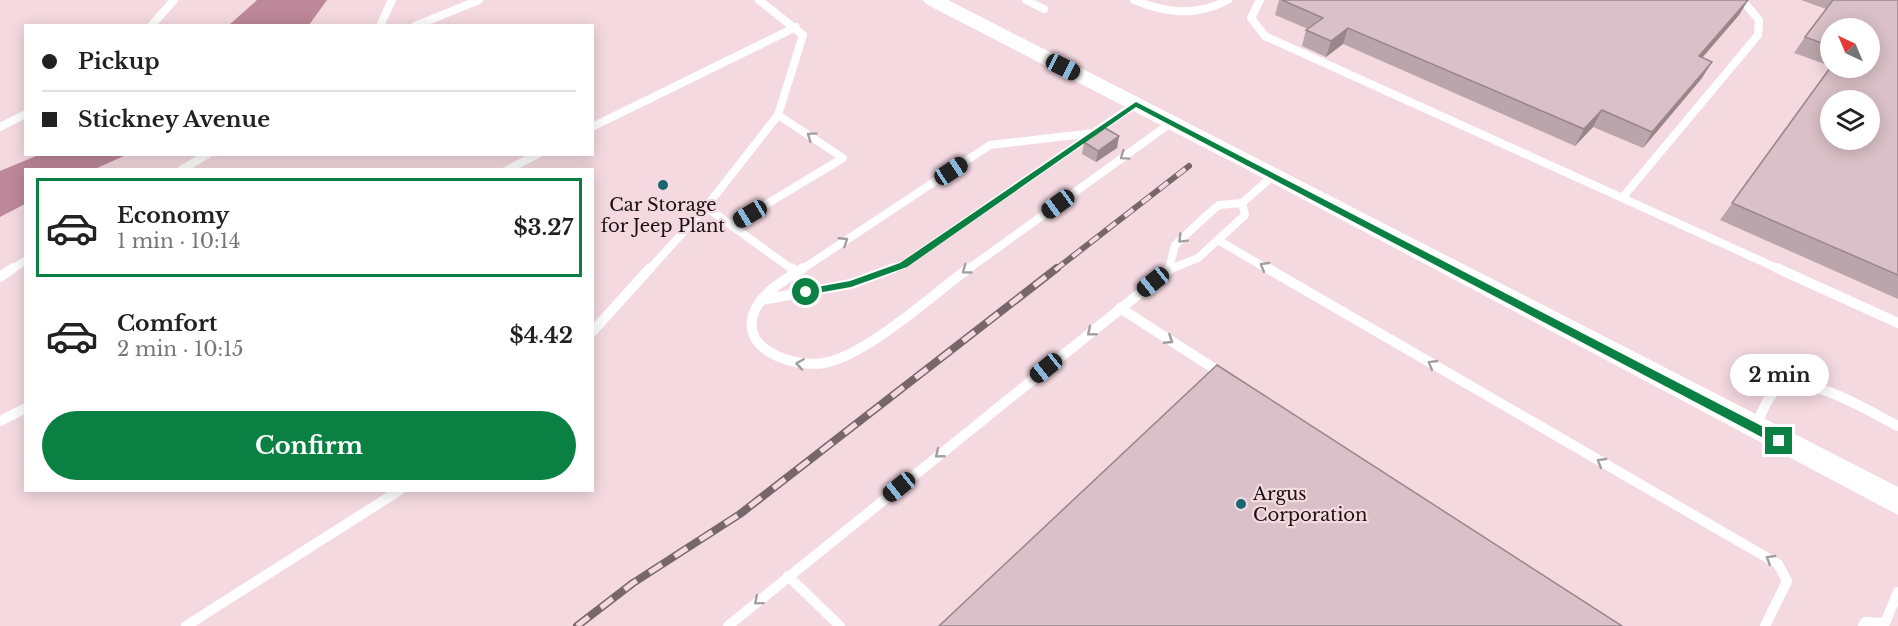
<!DOCTYPE html>
<meta charset="utf-8">
<style>
:root{--surface:#fff;--page:#f6f6f6;--text:#222;--muted:#767676;--line:#e0e0e0;--accent:#0b8043}
body{margin:0;font-family:"Libre Baskerville",serif;background:var(--page);color:var(--text);height:100vh;display:flex;flex-direction:column;font-size:22px;white-space:nowrap}
*{box-sizing:border-box;margin:0}
p{font-size:20px;color:var(--muted)}
.icon{flex:none;width:33px;height:33px;fill:none;stroke:currentColor;stroke-width:2;stroke-linecap:round;stroke-linejoin:round}
.map{position:relative;flex:1;overflow:hidden}
.drawer{position:absolute;left:24px;top:168px;width:570px;height:324px;display:flex;flex-direction:column;background:var(--surface);border-radius:0px;box-shadow:0 3px 15px #0003}
.drawer>*{flex:none}
.hud{position:absolute;left:24px;top:24px;width:570px;height:132px;border-radius:0px;box-shadow:0 3px 15px #0003;display:grid;align-content:center;height:132px;padding:0 18px;background:var(--surface)}
.needle{width:39px;rotate:316deg}
.buttons{position:absolute;left:1820px;top:18px;display:grid;gap:12px}
.buttons a{display:grid;place-items:center;width:60px;height:60px;border-radius:50%;background:var(--surface);box-shadow:0 3px 15px #0003;font-size:30px}
.end{position:absolute;width:27px;height:27px;margin:-14px;border:8px solid #0b8043;background:#fff;box-shadow:0 0 0 3px #fff}
.from{border-radius:50%}
.bubble{position:absolute;height:42px;border-radius:21px;background:var(--surface);box-shadow:0 3px 15px #0003;font-size:20px;font-weight:700;line-height:42px;text-align:center}
.car{position:absolute;width:18px;height:36px;margin:-18px -9px;border-radius:8px;box-shadow:0 0 4px 2px #0007;background:linear-gradient(#222 24%,#8ab4d8 0 40%,#222 0 76%,#8ab4d8 0 86%,#222 0)}
.hud b{display:flex;align-items:center;gap:21px;height:57px;font-size:22px}
.hud b+b{border-top:2px solid var(--line)}
.hud i{width:15px;height:15px;background:var(--text)}
ul{padding:10px 0 0;list-style:none}
li{display:flex;align-items:center;gap:18px;height:99px;margin:0 12px 9px;padding:0 6px;border:3px solid transparent;border-radius:0px}
li div{flex:1}
li b{display:block;font-size:22px}
li em{font-style:normal;font-weight:700}
li.active{border-color:var(--accent)}
li>.icon{width:54px;height:54px;stroke-width:1.5}
.cta{display:flex;gap:12px;margin-top:auto;padding:12px 18px}
.cta a{flex:1;height:69px;border-radius:36px;background:var(--accent);color:#fff;font-size:24px;font-weight:700;line-height:69px;text-align:center}
.map>svg:first-child{display:block}
.water{fill:#bd889a}
.lines{fill:none;stroke-linecap:round;stroke-linejoin:round}
.lane-far1{stroke:#fff;stroke-width:8}
.lane{stroke:#fff;stroke-width:10}
.secondary{fill:#fff;fill-rule:evenodd}
.rail-far1-casing{stroke:#77666b;stroke-width:6}
.rail-casing{stroke:#77666b;stroke-width:8}
.rail-far1{stroke:#f4d9e1;stroke-width:4;stroke-dasharray:11;stroke-linecap:butt}
.rail{stroke:#f4d9e1;stroke-width:5;stroke-dasharray:15;stroke-linecap:butt}
.wall{fill:#bba5ac}
.shaded-wall{fill:#99868c}
.building{fill:#dac0c8;stroke:#99868c;stroke-width:1.5;fill-rule:evenodd}
.oneway{stroke:#a39fa1}
.route{fill:#0b8043}
.poi-dot{fill:#1b6770;stroke:#f4d9e1;stroke-width:2}
.labels{text-anchor:middle;dominant-baseline:central;stroke-width:4.5;stroke-linejoin:round;paint-order:stroke}
.poi-label{font-size:18px;fill:#191013;stroke:#f4d9e1}
</style>
<div class="map">
<svg width="1898" height="626" viewBox="0 0 1898 626">
<rect width="100%" height="100%" fill="#f4d9e1"/>
<!-- water -->
<path class="water" d="M257,0H327L309,25H229Z
M41,154H126V155L95,169L26,170L25,204L0,217V171Z"/>
<g class="lines">
<!-- lane-far1 -->
<path class="lane-far1" d="M1026,0L1044,9
M1134,0C1166,13 1196,17 1228,0
M1260,0L1251,18L1265,36L1781,270
M151,26L174,0
M380,26L392,0
M415,26L479,0
M0,127L26,114
M592,127L796,27
M181,170L208,154
M507,170L538,154
M1622,198L1758,35L1759,20L1742,0
M706,207L793,270
M732,225L843,158L778,115
M1218,240L1269,270
M1169,269L1175,245L1206,216L1219,205L1242,203L1274,175
M11,270L26,260
M649,270L706,207L778,115L803,35L759,0
M801,270L990,145L1093,133L1136,104
M890,270L903,265L1091,135
M967,270L1172,122
M1168,270L1198,258L1245,215L1242,203"/>
<!-- lane -->
<path class="lane" d="M791,268L796,272
M803,268C786,279 764,291 755,310C737,350 795,368 824,363C867,355 932,295 969,268
M1267,268L1778,564L1787,581L1765,626
M1777,268L1898,323
M0,277L13,268
M761,300L851,284L894,268
M1120,308L1224,375
M592,332L650,268
M0,421L26,408
M1756,425C1762,413 1768,393 1781,387C1811,374 1872,413 1898,426
M788,576L840,626
M1885,623L1898,592
M186,626L400,490
M728,626L1171,268
M1863,626L1865,622L1885,623"/>
<!-- secondary -->
<path class="secondary" d="M923,0H948L1898,487V515L1244,168L926,4Z"/>
<defs>
<path id="rail-far1" d="M1055,270L1189,166"/>
<path id="rail" d="M577,626L633,583L740,514L1057,268"/>
</defs>
<!-- rail-far1 casing -->
<use href="#rail-far1" class="rail-far1-casing"/>
<!-- rail casing -->
<use href="#rail" class="rail-casing"/>
<!-- rail-far1 -->
<use href="#rail-far1" class="rail-far1"/>
<!-- rail -->
<use href="#rail" class="rail"/>
</g>
<!-- wall -->
<path class="wall" d="M1279,0H1748L1739,15L1702,58V78L1643,148L1593,127L1575,146L1343,44L1326,57L1302,46L1306,30L1308,29L1275,15Z
M1801,0H1898V299L1720,220L1830,68H1869L1830,28V66L1794,53L1805,37L1826,9Z
M1119,136L1117,148L1096,162L1082,154L1084,142Z"/>
<!-- shaded-wall -->
<path class="shaded-wall" d="M1748,0L1739,15L1689,73L1699,56Z
M1348,28L1343,44L1326,57L1331,41Z
M1712,62L1702,78L1643,148L1652,132Z
M1602,110L1593,127L1575,146L1584,129Z
M1119,136L1117,148L1096,162L1098,151Z"/>
<!-- building -->
<path class="building" d="M1282,0H1748L1699,56L1712,62L1652,132L1602,110L1584,129L1348,28L1331,41L1306,30L1323,18Z
M1833,0H1898V275L1732,203L1830,68H1869V28H1830V46L1805,37ZM1830,100H1869V140H1830Z
M1105,128L1119,136L1098,151L1084,142Z
M1217,365L1622,626H939Z"/>
<!-- one-way arrows -->
<defs><path id="oneway-chevron" d="M-2-3.5L2.5 0L-2 3.5" fill="none" stroke-width="1.6" stroke-linecap="round" stroke-linejoin="round" transform="scale(1.5)"/></defs>
<g class="oneway">
<use href="#oneway-chevron" transform="translate(811 136) rotate(-145)"/>
<use href="#oneway-chevron" transform="translate(1124 156) rotate(145)"/>
<use href="#oneway-chevron" transform="translate(1182 239) rotate(135)"/>
<use href="#oneway-chevron" transform="translate(844 241) rotate(-33)"/>
<use href="#oneway-chevron" transform="translate(1264 266) rotate(-150)"/>
<use href="#oneway-chevron" transform="translate(966 270) rotate(144)"/>
<use href="#oneway-chevron" transform="translate(1091 332) rotate(141)"/>
<use href="#oneway-chevron" transform="translate(1169 340) rotate(33)"/>
<use href="#oneway-chevron" transform="translate(800 364) rotate(-171)"/>
<use href="#oneway-chevron" transform="translate(1432 364) rotate(-150)"/>
<use href="#oneway-chevron" transform="translate(939 454) rotate(141)"/>
<use href="#oneway-chevron" transform="translate(1601 462) rotate(-150)"/>
<use href="#oneway-chevron" transform="translate(1770 559) rotate(-149)"/>
<use href="#oneway-chevron" transform="translate(758 601) rotate(140)"/>
</g>
<!-- route -->
<path class="route" d="M1136,102L1783,437V444H1775L1136,107L907,267L851,287L806,295L801,292L806,289L850,281L900,263Z"/>
<!-- markers -->
<g class="poi-dot">
<circle cx="663" cy="185" r="6"/>
<circle cx="1241" cy="504" r="6"/>
</g>
<g class="labels">
<!-- poi labels -->
<g class="poi-label">
<text x="663" y="205">Car Storage<tspan x="663" dy="21">for Jeep Plant</tspan></text>
<text x="1253" y="494" text-anchor="start">Argus<tspan x="1253" dy="21">Corporation</tspan></text>
</g>
</g>
</svg>
<div class="buttons">
<a><svg class="needle" viewBox="-14 -14 28 28"><path d="M0-13l5 13h-10z" fill="#e53935"/><path d="M0 13l5-13h-10z" fill="#767676"/></svg></a>
<a><svg class="icon" aria-label="layers" viewBox="0 0 24 24"><path d="M12 4l9 5-9 5-9-5zM3 14l9 5 9-5"/></svg></a>
</div>
<i class="end from" style="left:806px;top:292px"></i>
<i class="end" style="left:1779px;top:441px"></i>
<div class="bubble" style="left:1730px;top:354px;width:99px">2 min</div>
<i class="car" style="left:1063px;top:67px;rotate:117deg"></i>
<i class="car" style="left:951px;top:171px;rotate:57deg"></i>
<i class="car" style="left:1058px;top:204px;rotate:234deg"></i>
<i class="car" style="left:750px;top:214px;rotate:239deg"></i>
<i class="car" style="left:1153px;top:282px;rotate:231deg"></i>
<i class="car" style="left:1046px;top:368px;rotate:231deg"></i>
<i class="car" style="left:899px;top:487px;rotate:231deg"></i>
<div class="hud">
<b><i class="from"></i>Pickup</b>
<b><i></i>Stickney Avenue</b>
</div>
<section class="drawer">
<ul>
<li class="active"><svg class="icon" aria-label="car" viewBox="0 0 24 24"><path d="M5 17H2v-5l4-1 3-4h7l3 4 3 1v5h-3M9 17h6M6 11h13"/><circle cx="7" cy="17" r="2"/><circle cx="17" cy="17" r="2"/></svg><div><b>Economy</b><p>1 min · 10:14</p></div><em>$3.27</em></li>
<li><svg class="icon" aria-label="car" viewBox="0 0 24 24"><path d="M5 17H2v-5l4-1 3-4h7l3 4 3 1v5h-3M9 17h6M6 11h13"/><circle cx="7" cy="17" r="2"/><circle cx="17" cy="17" r="2"/></svg><div><b>Comfort</b><p>2 min · 10:15</p></div><em>$4.42</em></li>
</ul>
<div class="cta"><a>Confirm</a></div>
</section>
</div>
